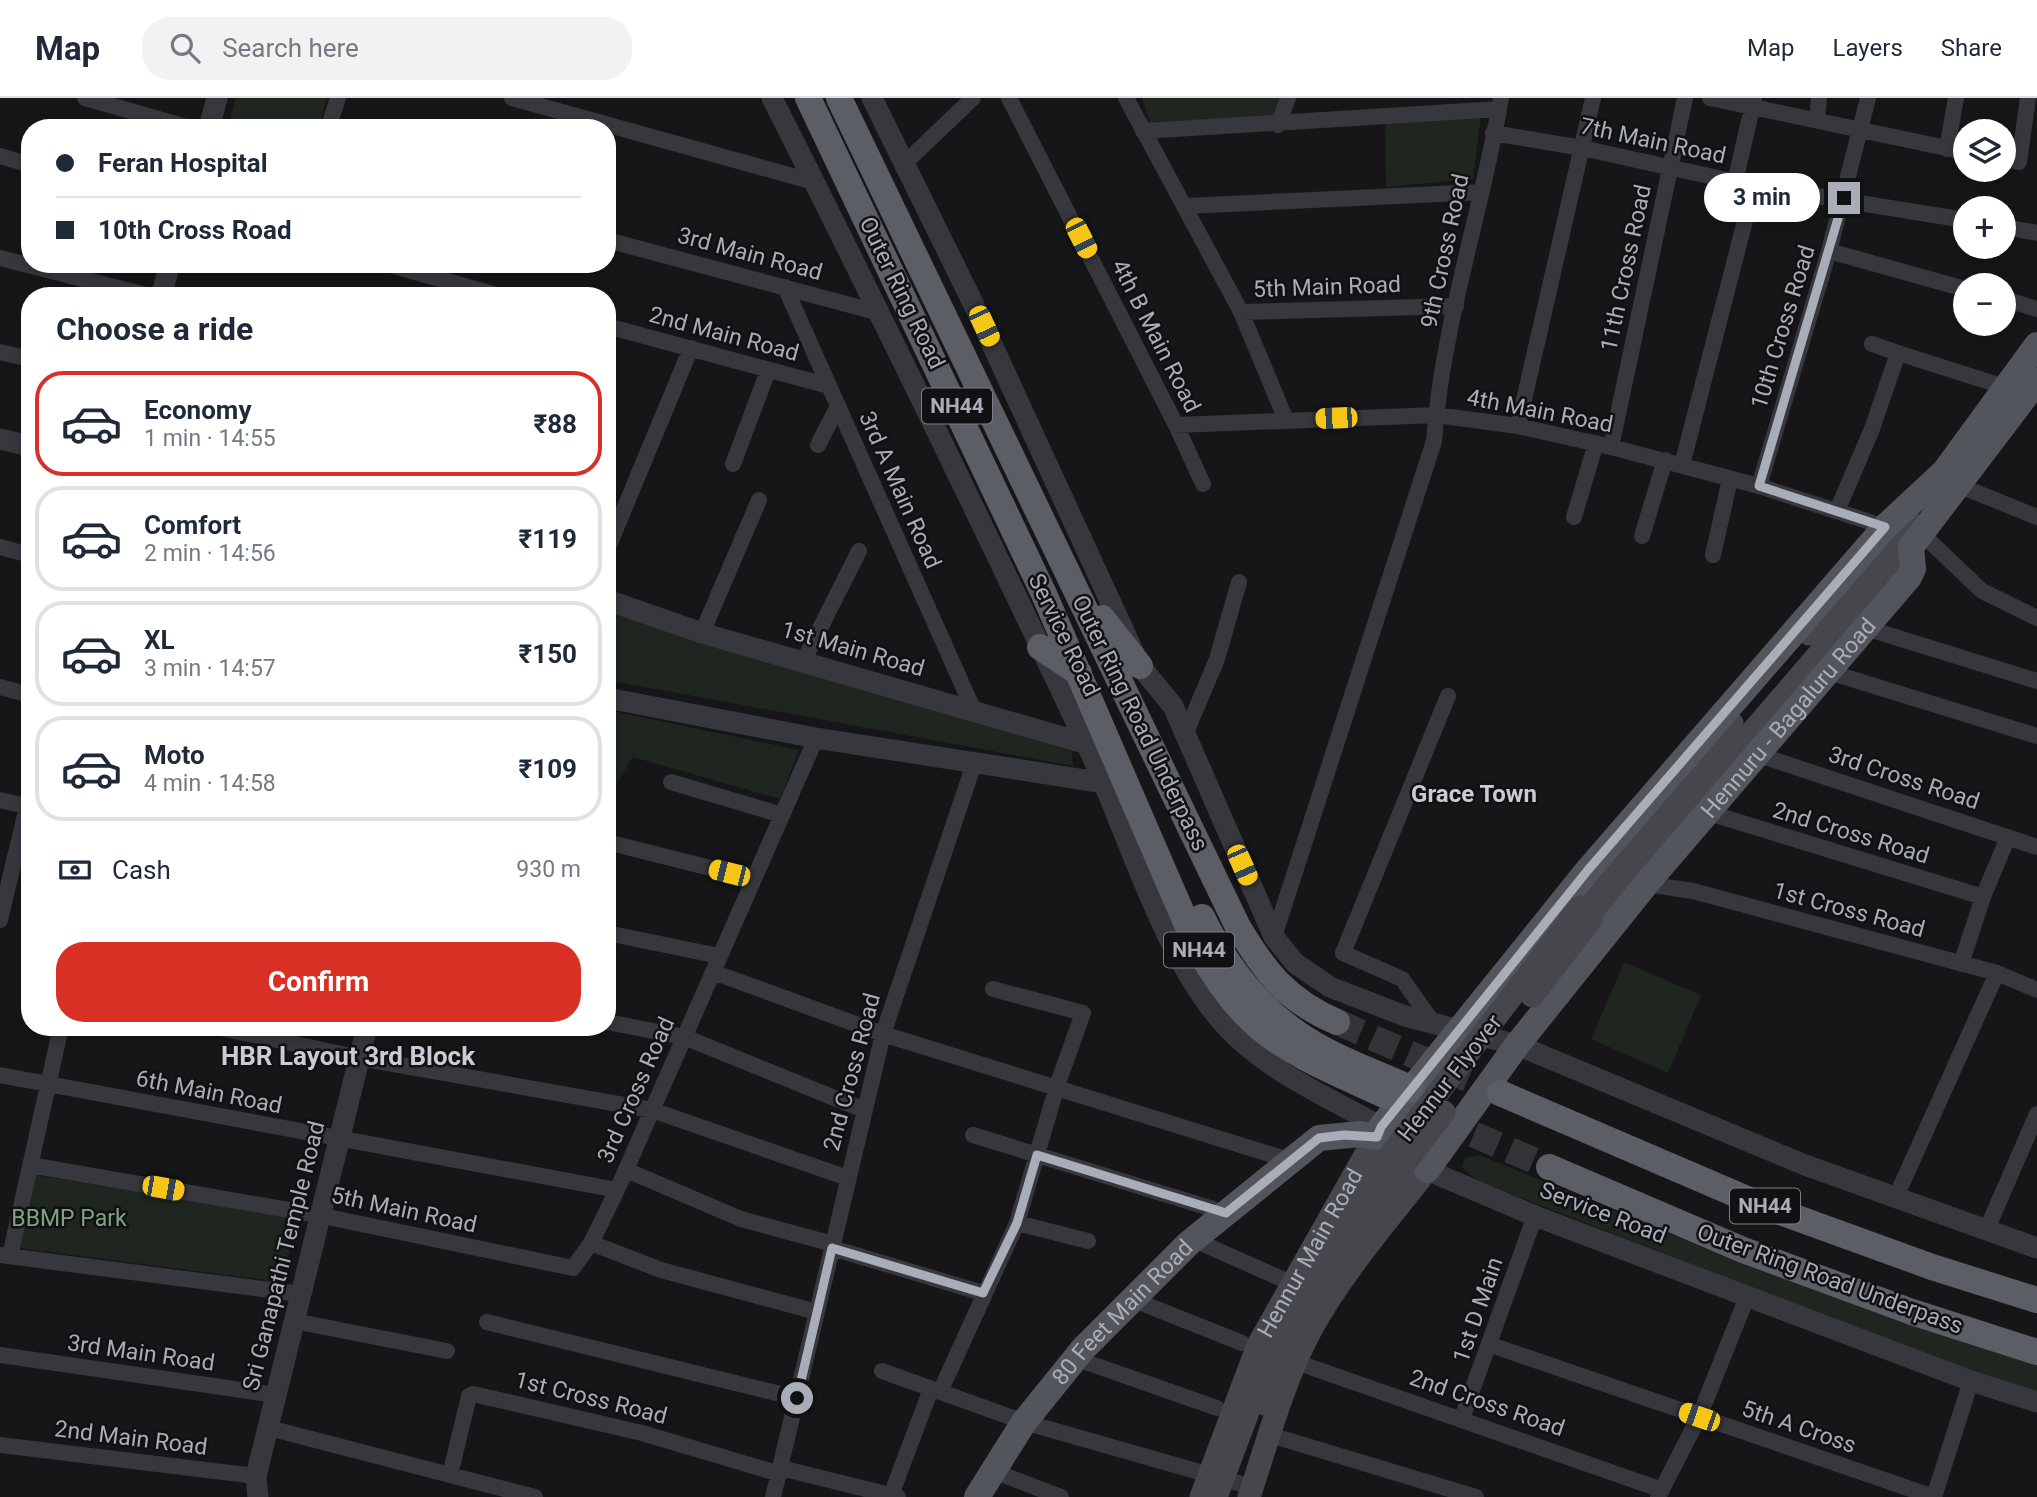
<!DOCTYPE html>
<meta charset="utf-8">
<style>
:root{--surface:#fff;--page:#f2f2f3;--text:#1f2937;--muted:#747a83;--line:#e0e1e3;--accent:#d93025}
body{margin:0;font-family:Roboto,sans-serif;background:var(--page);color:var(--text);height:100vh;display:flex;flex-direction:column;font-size:26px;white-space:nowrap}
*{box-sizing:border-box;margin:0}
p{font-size:23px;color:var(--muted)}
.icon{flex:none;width:38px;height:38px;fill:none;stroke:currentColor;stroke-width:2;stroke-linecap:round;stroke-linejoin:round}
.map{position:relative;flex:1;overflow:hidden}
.panel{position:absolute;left:21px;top:189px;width:595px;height:749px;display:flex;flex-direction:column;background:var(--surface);border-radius:28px;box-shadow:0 4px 10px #0003}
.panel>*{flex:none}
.top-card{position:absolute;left:21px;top:21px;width:595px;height:154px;border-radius:28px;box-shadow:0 4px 10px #0003;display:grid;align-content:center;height:154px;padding:0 35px;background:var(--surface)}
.controls{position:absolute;left:1953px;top:21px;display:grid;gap:14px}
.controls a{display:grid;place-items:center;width:63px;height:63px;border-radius:50%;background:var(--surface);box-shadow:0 4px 10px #0003;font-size:35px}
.end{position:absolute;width:32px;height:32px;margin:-16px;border:9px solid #a8adb8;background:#111;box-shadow:0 0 0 4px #111}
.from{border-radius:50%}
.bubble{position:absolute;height:49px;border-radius:24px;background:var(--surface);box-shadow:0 4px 10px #0003;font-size:23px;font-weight:700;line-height:49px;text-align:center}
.car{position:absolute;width:21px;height:42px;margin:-21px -10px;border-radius:9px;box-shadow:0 0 5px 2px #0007;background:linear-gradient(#f5c518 24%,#345 0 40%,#f5c518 0 76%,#345 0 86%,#f5c518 0)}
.top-card b{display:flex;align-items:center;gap:24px;height:66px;font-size:26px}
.top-card b+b{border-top:2px solid var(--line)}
.top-card i{width:18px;height:18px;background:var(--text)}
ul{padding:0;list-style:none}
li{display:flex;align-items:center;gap:21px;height:105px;margin:0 14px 10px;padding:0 21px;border:4px solid var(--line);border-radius:28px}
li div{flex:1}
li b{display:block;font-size:26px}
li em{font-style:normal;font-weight:700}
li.active{border-color:var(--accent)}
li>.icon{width:63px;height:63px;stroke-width:1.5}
h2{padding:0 35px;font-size:32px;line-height:84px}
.pay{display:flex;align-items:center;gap:18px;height:77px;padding:0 35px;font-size:26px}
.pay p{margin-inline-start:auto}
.cta{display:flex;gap:14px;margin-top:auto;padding:14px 35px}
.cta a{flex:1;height:80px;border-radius:28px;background:var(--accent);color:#fff;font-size:28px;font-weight:700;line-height:80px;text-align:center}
header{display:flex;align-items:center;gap:42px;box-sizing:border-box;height:98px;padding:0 35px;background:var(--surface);border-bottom:2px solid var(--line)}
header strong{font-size:33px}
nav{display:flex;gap:38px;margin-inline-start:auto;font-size:24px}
.search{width:490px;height:63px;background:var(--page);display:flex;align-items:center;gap:18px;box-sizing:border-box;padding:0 24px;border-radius:28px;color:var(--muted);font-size:26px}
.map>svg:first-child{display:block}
.green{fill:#1e261f}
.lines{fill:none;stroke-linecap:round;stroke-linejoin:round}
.trunk-tunnel{stroke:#333438;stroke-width:26;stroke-dasharray:26 13;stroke-linecap:butt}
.minor{stroke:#37383d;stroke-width:16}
.tertiary{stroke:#37383d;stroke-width:21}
.secondary{stroke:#45474d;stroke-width:23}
.primary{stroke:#53555c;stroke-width:26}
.trunk{stroke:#5b5e65;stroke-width:26}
.secondary-bridge{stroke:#45474d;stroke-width:23}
.route{stroke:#a8adb8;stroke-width:9}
.labels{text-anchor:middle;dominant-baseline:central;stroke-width:5;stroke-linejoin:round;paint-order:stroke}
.shield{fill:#111113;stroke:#7b7e86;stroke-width:2}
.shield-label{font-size:21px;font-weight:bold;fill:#a8adb8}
.street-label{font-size:23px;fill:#a8adb8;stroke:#111113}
.park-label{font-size:23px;fill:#7fa381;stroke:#111113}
.neighbourhood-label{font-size:24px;font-weight:bold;fill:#c9ccd4;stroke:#111113}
.quarter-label{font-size:26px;font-weight:bold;fill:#c9ccd4;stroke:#111113}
</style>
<header>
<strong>Map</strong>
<div class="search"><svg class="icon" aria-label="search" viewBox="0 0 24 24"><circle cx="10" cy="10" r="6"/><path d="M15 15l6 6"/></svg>Search here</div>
<nav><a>Map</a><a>Layers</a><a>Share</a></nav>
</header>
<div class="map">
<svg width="2037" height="1399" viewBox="0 0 2037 1399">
<rect width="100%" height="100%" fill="#161618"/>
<!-- green -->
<path class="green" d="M236,0H327L319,30H233L228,28Z
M1142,0H1280L1274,19L1150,24Z
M1481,17L1473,81L1386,89L1385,23Z
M607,510L1072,653L1073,668L607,582Z
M607,612L799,652L780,701L633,659L607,702Z
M1624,864L1701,897L1668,975L1591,941Z
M1480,1057L1742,1166L1916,1229L2037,1266V1296L1974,1276L1478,1083L1462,1069L1465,1060Z
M35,1077L300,1120L280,1184L19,1150Z"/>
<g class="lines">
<!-- trunk-tunnel -->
<path class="trunk-tunnel" d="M1337,924L1500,995
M1438,1021L1549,1069"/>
<!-- minor -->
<path class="minor" d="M85,0L190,30
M512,0L814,84
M1009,0L1176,327L1203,386
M1126,0L1241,214L1286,322
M1710,0L1965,54
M1817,22L1819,0
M1278,27L1288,0
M328,30L338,0
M1143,33L1499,11
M1493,35L1582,50L1754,88L1965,122
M1947,51L1956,0
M0,58L30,67
M2004,61L2019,64L2028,0
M906,64L973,0
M1735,84L1754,1
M1185,108L1481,94
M2004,129L2037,135
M607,142L880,215
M1829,153L1965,191
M0,160L150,198
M387,166L500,198
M785,189L974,613
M2004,201L2037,211
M1241,214L1456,208
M607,228L829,288
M1872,246L1898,255
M0,254L30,261
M1176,327L1436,317L1518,328L1611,349L1759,388L1885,429
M1518,328L1593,0
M818,347L838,308
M1611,349L1685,0
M733,366L768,273
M1682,367L1754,88
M1958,387L2037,419
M1759,388L1829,153L1868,0
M1837,413L1872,331L1898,255L2005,289
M1574,419L1596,345
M1921,435L1982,493L2037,520
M1642,438L1665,362
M0,449L30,457
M607,452L691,250
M1713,457L1730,381
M1866,530L2037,583
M702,535L759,402
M803,564L859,453
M1829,574L2037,638
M0,589L30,597
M1185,637L1217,561L1239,484
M1756,656L2037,749
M671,684L782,717
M0,702L30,709
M1706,714L1983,799
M607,744L754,781
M1646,786L1693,793L1997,875L2037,892
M0,822L27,709
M607,835L719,858
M1274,839L1434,343C1442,227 1482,114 1501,0
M1961,866L1983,799L2008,739
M713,874L883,936L1292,1063
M607,924L684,939L864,1012
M1434,926L1402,881L1343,855L1448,598
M216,929L360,960L652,1012L848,1080
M0,977L617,1092
M973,1037L1226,1115
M30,1067L323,1118L573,1170L591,1145L617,1092L816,640
M626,1072L741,1121L833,1146
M1895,1101L1997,875
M1017,1125L1088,1143
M1986,1133L2037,1016
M591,1145L661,1172L817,1214
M1201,1145L1291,1185
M832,1150L983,1195
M0,1157L301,1196
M10,1158L61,929
M1139,1204L1242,1245
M294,1223L447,1253
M487,1224L797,1300
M1491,1247L1934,1399
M0,1257L276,1297
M1083,1263L1217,1310
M1296,1264L1662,1392
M882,1273L1024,1324L1252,1389
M940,1294L1017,1125L1057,988L1083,915L993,891
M1462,1320L1535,1118
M269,1330L535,1399
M1270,1337L1476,1399
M0,1347L256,1378
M781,1370L898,1399
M1001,1376L1061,1399
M450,1377L469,1298L473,1296L642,1335L780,1376
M891,1397L931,1291
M773,1399L883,936L974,666
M1658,1399L1699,1319L1747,1199
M1934,1399L1971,1283"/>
<!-- tertiary -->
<path class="tertiary" d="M772,0C880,214 984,429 1086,645C1127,731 1161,855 1223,925C1264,972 1328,999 1381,1029L1393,1040
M872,0L972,203L1140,568L1173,608L1274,839L1295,865L1330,889L1405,918L1517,947L1805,1067L2037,1150
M209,30L217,0
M161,198L170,166
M0,341L30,348
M607,502L702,535L1087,646
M607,600L816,640L1105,685
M1416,1062L1427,1072L1535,1118L1971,1283L2037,1304
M258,1399L256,1378L367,929"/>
<!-- secondary -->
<g class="secondary">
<path d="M1809,536L1906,426L1908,411"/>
<path d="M1580,809L1732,625"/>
<path d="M1592,820L1911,449"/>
<path id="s1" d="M1201,1399L1258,1247L1381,1029"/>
<path d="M1249,1399C1268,1342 1284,1281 1313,1228C1345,1171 1388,1123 1427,1072"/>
</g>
<!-- primary -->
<g class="primary">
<path d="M1381,1029L1588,772L1885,429L1945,373L2037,247"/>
<path id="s2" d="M1427,1072L1517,947L1646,786L1909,479L1913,471L1911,449L2037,283"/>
<path id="s3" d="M977,1399L1024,1324L1083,1251L1189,1145L1319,1040L1360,1036L1377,1039"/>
</g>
<!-- trunk -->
<path class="trunk" d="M808,0L1044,496L1194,843C1248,942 1289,953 1386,998
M839,0L1237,827C1264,873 1287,903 1337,924
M1102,520L1140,568
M1040,549L1079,575
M1202,819C1227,870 1264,917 1314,946C1344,964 1380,976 1412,991
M1500,995L1761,1107L1932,1169L2037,1202
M1549,1069L1743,1152L1912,1214L2037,1254"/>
<!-- secondary-bridge -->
<path class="secondary-bridge" d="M1532,898L1592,820
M1267,1307C1306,1198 1374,1105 1444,1014
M1216,1399L1271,1253L1307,1181L1356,1102L1580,809"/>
</g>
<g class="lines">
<!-- route -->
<path class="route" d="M797,1300L832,1150L983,1195L1017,1125L1037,1057L1226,1115L1319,1040L1344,1037L1377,1039L1381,1029L1588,772L1885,429L1759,388L1844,100"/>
</g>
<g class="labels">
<!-- shield labels -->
<g class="shield">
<rect x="922" y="290.5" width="70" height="35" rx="5"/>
<rect x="1164" y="834.5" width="70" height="35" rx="5"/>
<rect x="1730" y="1090.5" width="70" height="35" rx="5"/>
</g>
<g class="shield-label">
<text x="957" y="308">NH44</text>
<text x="1199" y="852">NH44</text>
<text x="1765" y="1108">NH44</text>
</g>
<!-- street labels -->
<g class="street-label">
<text transform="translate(1653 43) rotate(12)">7th Main Road</text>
<text transform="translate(1445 153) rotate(-78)">9th Cross Road</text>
<text transform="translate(750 156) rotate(15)">3rd Main Road</text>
<text transform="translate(1626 170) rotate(-78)">11th Cross Road</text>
<text transform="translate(1327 189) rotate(-2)">5th Main Road</text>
<text transform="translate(902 195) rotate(64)">Outer Ring Road</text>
<text transform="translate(1783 229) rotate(-73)">10th Cross Road</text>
<text transform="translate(724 236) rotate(15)">2nd Main Road</text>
<text transform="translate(1156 238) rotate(63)">4th B Main Road</text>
<text transform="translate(1540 313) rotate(11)">4th Main Road</text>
<text transform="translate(900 392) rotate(66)">3rd A Main Road</text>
<text transform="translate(1064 537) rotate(64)">Service Road</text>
<text transform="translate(853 551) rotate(16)">1st Main Road</text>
<text stroke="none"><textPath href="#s2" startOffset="579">Hennuru - Bagaluru Road</textPath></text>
<text transform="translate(1140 625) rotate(64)">Outer Ring Road Underpass</text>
<text transform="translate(1904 680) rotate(18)">3rd Cross Road</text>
<text transform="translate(1851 735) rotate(17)">2nd Cross Road</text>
<text transform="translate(1849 812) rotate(15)">1st Cross Road</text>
<text transform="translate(852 974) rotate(-75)">2nd Cross Road</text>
<text transform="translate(1450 980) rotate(-52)">Hennur Flyover</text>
<text transform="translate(636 992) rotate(-66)">3rd Cross Road</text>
<text transform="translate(209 994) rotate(11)">6th Main Road</text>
<text transform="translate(404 1112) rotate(12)">5th Main Road</text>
<text transform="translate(1603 1115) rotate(21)">Service Road</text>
<text stroke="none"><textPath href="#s1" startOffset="268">Hennur Main Road</textPath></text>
<text transform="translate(284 1158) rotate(-76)">Sri Ganapathi Temple Road</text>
<text transform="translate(1830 1181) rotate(20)">Outer Ring Road Underpass</text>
<text transform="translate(1478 1212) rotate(-71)">1st D Main</text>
<text stroke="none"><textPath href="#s3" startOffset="236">80 Feet Main Road</textPath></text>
<text transform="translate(141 1255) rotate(8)">3rd Main Road</text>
<text transform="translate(591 1300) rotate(14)">1st Cross Road</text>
<text transform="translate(1487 1305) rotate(19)">2nd Cross Road</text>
<text transform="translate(1799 1329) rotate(19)">5th A Cross</text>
<text transform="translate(131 1340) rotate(7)">2nd Main Road</text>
</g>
<!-- park labels -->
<g class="park-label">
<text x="69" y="1120">BBMP Park</text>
</g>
<!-- neighbourhood labels -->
<g class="neighbourhood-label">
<text x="1474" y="696">Grace Town</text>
</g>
<!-- quarter labels -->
<g class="quarter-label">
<text x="348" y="958">HBR Layout 3rd Block</text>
</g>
</g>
</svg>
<div class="controls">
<a><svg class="icon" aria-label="layers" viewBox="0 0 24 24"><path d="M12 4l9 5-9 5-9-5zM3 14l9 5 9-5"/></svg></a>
<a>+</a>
<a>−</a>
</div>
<i class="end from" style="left:797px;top:1300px"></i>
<i class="end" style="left:1844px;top:100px"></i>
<div class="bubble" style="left:1704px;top:75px;width:116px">3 min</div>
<i class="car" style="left:1081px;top:140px;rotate:153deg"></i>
<i class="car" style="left:984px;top:228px;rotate:155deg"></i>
<i class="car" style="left:1336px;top:320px;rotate:268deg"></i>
<i class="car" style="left:1242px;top:767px;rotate:156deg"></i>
<i class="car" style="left:729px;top:775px;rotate:284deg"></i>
<i class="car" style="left:163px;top:1090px;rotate:100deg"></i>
<i class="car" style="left:1699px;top:1319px;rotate:289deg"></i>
<div class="top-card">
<b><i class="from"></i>Feran Hospital</b>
<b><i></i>10th Cross Road</b>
</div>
<section class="panel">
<h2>Choose a ride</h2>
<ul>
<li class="active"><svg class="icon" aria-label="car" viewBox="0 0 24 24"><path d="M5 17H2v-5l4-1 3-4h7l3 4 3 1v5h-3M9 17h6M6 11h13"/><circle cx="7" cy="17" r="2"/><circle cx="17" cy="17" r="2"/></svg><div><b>Economy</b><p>1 min · 14:55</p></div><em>₹88</em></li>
<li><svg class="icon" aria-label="car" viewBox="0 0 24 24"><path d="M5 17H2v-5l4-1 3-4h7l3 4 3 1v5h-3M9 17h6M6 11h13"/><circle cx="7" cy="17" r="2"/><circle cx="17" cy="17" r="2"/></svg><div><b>Comfort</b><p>2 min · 14:56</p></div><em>₹119</em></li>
<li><svg class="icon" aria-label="car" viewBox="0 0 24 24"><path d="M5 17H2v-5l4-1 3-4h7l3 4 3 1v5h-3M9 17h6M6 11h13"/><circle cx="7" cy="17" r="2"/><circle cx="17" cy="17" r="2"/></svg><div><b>XL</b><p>3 min · 14:57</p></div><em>₹150</em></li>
<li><svg class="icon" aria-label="car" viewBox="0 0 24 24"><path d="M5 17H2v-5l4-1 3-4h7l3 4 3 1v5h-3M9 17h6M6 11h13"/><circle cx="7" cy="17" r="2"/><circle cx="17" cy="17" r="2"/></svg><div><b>Moto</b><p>4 min · 14:58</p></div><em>₹109</em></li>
</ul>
<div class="pay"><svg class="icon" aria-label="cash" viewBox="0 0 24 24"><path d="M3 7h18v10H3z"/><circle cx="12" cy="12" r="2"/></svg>Cash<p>930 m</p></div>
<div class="cta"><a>Confirm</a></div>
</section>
</div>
